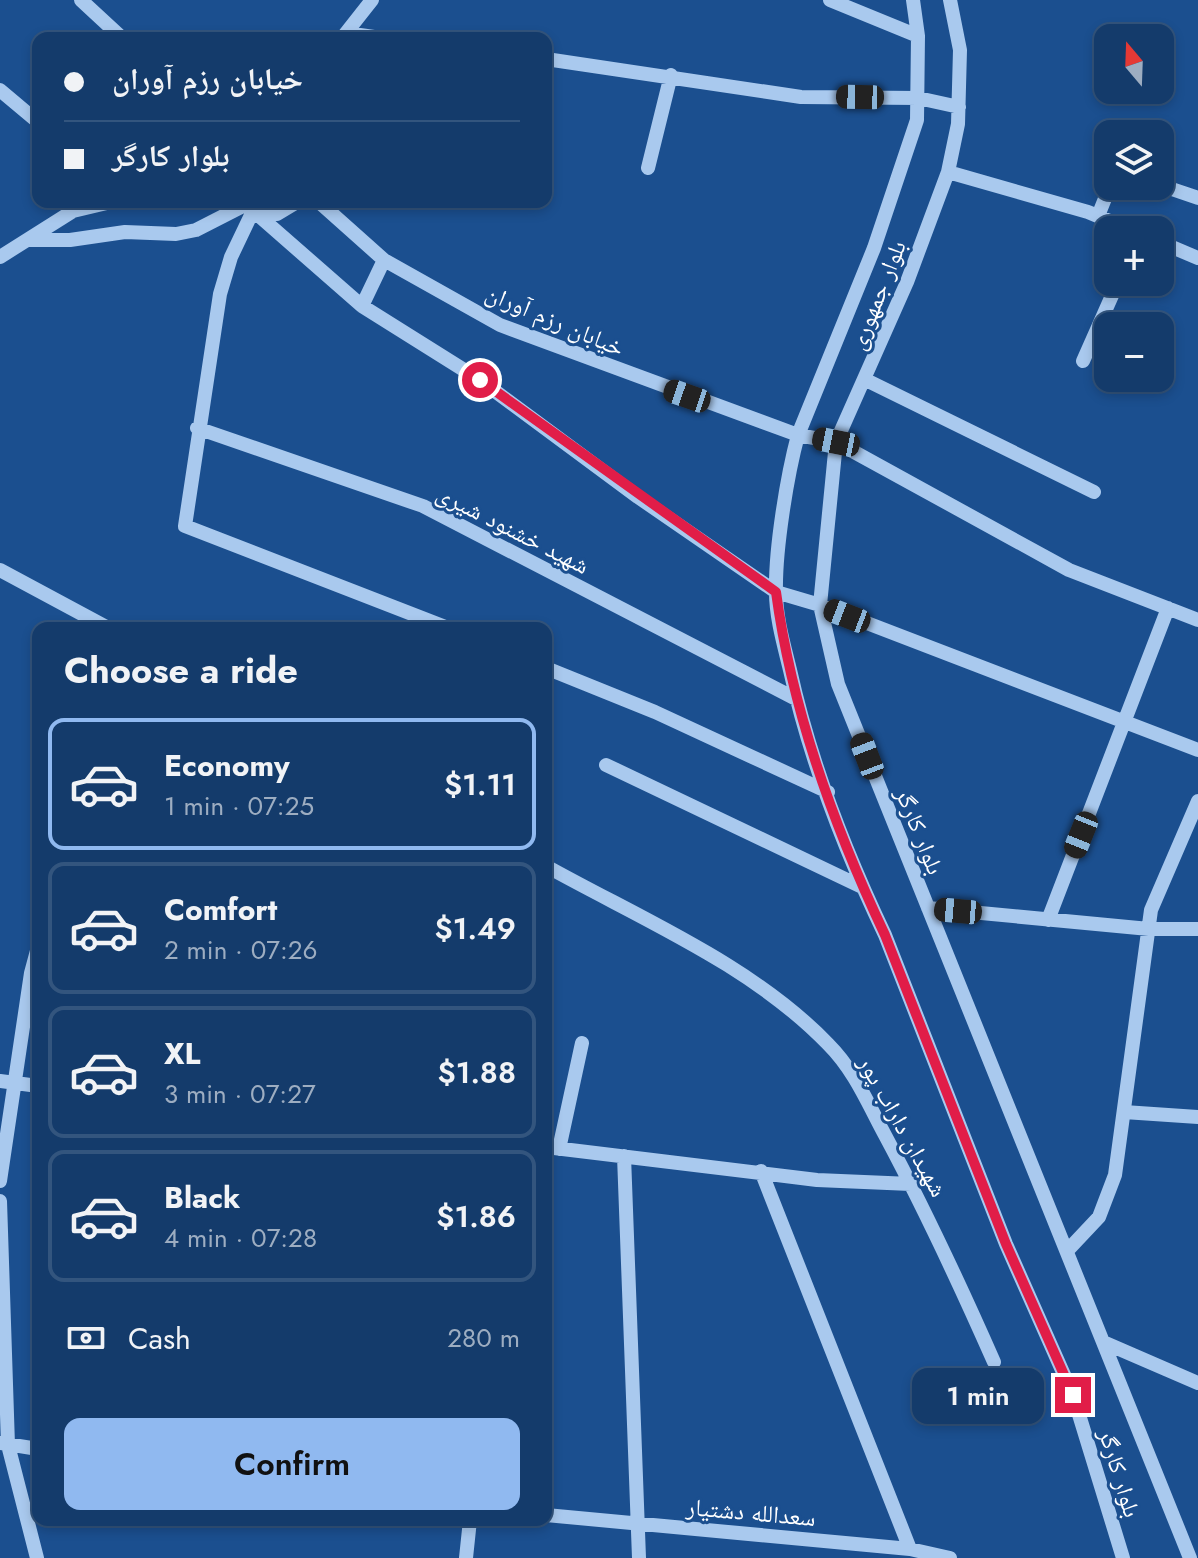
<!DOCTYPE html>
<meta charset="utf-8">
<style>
:root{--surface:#143b6b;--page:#214673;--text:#f1f3f6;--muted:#9dadc1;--line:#33557e;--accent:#90b9f0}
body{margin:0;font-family:Jost,"Noto Naskh Arabic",sans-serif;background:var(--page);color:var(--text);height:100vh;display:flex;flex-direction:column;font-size:30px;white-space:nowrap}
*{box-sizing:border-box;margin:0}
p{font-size:26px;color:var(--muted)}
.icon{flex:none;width:44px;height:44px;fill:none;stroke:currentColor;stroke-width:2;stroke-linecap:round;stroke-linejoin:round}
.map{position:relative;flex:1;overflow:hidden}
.details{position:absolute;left:32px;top:622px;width:520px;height:904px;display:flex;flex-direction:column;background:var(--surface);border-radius:16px;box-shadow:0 4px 12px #0003,0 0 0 2px var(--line)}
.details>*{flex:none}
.top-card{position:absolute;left:32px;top:32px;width:520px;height:176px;border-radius:16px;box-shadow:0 4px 12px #0003,0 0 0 2px var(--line);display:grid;align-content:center;height:176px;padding:0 32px;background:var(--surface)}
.needle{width:52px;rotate:341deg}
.buttons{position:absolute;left:1094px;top:24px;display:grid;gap:16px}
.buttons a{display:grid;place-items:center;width:80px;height:80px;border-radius:16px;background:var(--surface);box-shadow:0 4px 12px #0003,0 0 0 2px var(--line);font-size:40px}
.end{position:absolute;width:36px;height:36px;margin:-18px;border:10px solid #e11d48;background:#fff;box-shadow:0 0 0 4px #fff}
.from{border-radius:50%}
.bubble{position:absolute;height:56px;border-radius:16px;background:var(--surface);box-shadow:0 4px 12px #0003,0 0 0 2px var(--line);font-size:26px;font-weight:600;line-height:56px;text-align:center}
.car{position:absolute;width:24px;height:48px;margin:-24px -12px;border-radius:10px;box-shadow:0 0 6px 2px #0007;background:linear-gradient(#222 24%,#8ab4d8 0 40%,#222 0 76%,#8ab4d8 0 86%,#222 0)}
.top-card b{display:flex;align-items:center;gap:28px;height:76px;font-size:30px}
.top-card b+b{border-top:2px solid var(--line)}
.top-card i{width:20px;height:20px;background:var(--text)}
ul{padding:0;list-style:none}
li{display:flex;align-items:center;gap:24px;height:132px;margin:0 16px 12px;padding:0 16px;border:4px solid var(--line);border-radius:16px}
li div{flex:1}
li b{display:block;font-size:30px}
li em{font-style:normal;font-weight:600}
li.active{border-color:var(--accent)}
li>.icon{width:72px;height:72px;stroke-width:1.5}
h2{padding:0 32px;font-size:36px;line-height:96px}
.pay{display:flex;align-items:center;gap:20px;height:88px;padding:0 32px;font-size:30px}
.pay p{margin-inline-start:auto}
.primary-button{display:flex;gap:16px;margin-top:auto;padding:16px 32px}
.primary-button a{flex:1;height:92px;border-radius:16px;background:var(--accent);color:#111;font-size:32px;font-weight:600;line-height:92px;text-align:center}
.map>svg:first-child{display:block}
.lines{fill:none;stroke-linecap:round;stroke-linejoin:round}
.minor{stroke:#a9c9ee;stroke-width:14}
.route{stroke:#e11d48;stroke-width:10}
.labels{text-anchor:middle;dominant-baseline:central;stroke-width:6;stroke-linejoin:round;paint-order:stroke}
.street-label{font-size:24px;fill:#fff;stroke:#1b4f8f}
</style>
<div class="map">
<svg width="1198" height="1558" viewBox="0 0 1198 1558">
<rect width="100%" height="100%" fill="#1b4f8f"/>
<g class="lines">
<!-- minor -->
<path class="minor" d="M81,0L122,38
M830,0L918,36
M913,0L918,36L917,120L874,248L798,435C787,476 775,550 776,592C776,618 784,645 790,670C810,761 845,851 885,935L1006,1244L1073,1395L1123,1558
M950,0L960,50L958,124L948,172L907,282L836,442L820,605L838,684L1190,1558
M346,33L381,38
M342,38L372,0
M546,59L801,97L918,98L959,107
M0,90L38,122
M648,168L671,75
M948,172L1088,212L1131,230
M1160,185L1198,198
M319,202L384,260L500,325L798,435L836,442L1069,570L1198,620
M252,213L231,257L220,294L185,526L448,628
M256,214H277L297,202
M258,215L362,306L480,380L638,497L776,592L820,605L1198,750
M1098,216L1110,186
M30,240H70L125,232L176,234L196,230L241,207
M1160,242L1198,258
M0,257L73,211L111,202
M362,306L384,260
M1083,361L1118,282
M866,380L1094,492
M197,428L423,506L796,699
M0,570L108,628
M546,668L655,712L828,792
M606,765L862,887
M546,866C641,919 752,965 828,1044C855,1071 868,1104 886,1137C925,1210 960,1285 994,1362
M928,908L1149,929H1198
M1048,920L1168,608
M0,1081L38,1086
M1124,1112L1198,1117
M546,1147L817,1180L911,1184
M559,1149L582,1043
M624,1156L639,1558
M761,1171L910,1549
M0,1181L31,973L38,947
M0,1201L8,1445L37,1558
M1067,1251L1099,1217L1115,1175L1151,910L1198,801
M1103,1342L1198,1383
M0,1443L38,1449
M546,1515L910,1549L950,1558
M466,1558L470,1520"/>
</g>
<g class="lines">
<!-- route -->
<path class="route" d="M480,380L776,592C792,711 834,827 885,935L1006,1244L1073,1395"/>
</g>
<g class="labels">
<!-- street labels -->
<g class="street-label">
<text transform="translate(877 295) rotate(-68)">بلوار جمهوری</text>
<text transform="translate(555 320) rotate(23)">خیابان رزم آوران</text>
<text transform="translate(513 529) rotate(27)">شهید خشنود شیری</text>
<text transform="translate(920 831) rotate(68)">بلوار کارگر</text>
<text transform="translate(903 1126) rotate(61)">شهیدان داراب پور</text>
<text transform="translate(1120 1473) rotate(73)">بلوار کارگر</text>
<text transform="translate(751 1512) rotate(5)">سعدالله دشتیار</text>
</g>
</g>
</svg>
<div class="buttons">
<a><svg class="needle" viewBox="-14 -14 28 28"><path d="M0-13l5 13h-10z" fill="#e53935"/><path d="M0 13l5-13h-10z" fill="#9dadc1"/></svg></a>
<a><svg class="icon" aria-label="layers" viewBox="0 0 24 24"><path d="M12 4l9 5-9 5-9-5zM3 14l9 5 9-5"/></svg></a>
<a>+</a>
<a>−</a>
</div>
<i class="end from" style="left:480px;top:380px"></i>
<i class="end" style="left:1073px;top:1395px"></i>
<div class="bubble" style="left:912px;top:1368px;width:132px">1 min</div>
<i class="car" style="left:860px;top:97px;rotate:271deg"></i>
<i class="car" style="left:687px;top:396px;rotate:289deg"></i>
<i class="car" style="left:836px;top:442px;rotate:281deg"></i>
<i class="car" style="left:847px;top:616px;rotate:291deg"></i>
<i class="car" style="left:867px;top:756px;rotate:339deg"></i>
<i class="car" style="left:1081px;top:835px;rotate:202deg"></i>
<i class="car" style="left:958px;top:911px;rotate:275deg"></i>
<div class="top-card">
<b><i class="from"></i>خیابان رزم آوران</b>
<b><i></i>بلوار کارگر</b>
</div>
<section class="details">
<h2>Choose a ride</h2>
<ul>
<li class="active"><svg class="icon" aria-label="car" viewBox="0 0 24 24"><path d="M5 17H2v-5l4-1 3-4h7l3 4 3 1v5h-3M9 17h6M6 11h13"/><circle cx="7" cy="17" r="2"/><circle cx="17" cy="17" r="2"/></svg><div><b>Economy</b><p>1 min · 07:25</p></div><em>$1.11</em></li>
<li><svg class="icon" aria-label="car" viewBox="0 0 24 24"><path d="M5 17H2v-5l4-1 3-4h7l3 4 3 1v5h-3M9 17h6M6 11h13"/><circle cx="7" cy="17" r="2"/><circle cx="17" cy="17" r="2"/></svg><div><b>Comfort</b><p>2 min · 07:26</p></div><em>$1.49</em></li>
<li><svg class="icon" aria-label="car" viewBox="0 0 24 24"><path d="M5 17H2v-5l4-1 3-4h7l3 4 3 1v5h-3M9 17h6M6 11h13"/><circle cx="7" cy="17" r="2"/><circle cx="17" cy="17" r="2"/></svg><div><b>XL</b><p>3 min · 07:27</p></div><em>$1.88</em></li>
<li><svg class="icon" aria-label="car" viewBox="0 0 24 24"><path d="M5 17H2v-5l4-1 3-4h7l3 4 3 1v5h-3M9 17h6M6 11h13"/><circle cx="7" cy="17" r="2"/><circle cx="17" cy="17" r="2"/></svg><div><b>Black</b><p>4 min · 07:28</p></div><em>$1.86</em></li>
</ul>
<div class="pay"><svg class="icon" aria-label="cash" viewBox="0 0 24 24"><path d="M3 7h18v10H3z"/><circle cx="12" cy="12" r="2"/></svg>Cash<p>280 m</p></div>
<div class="primary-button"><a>Confirm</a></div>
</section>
</div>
